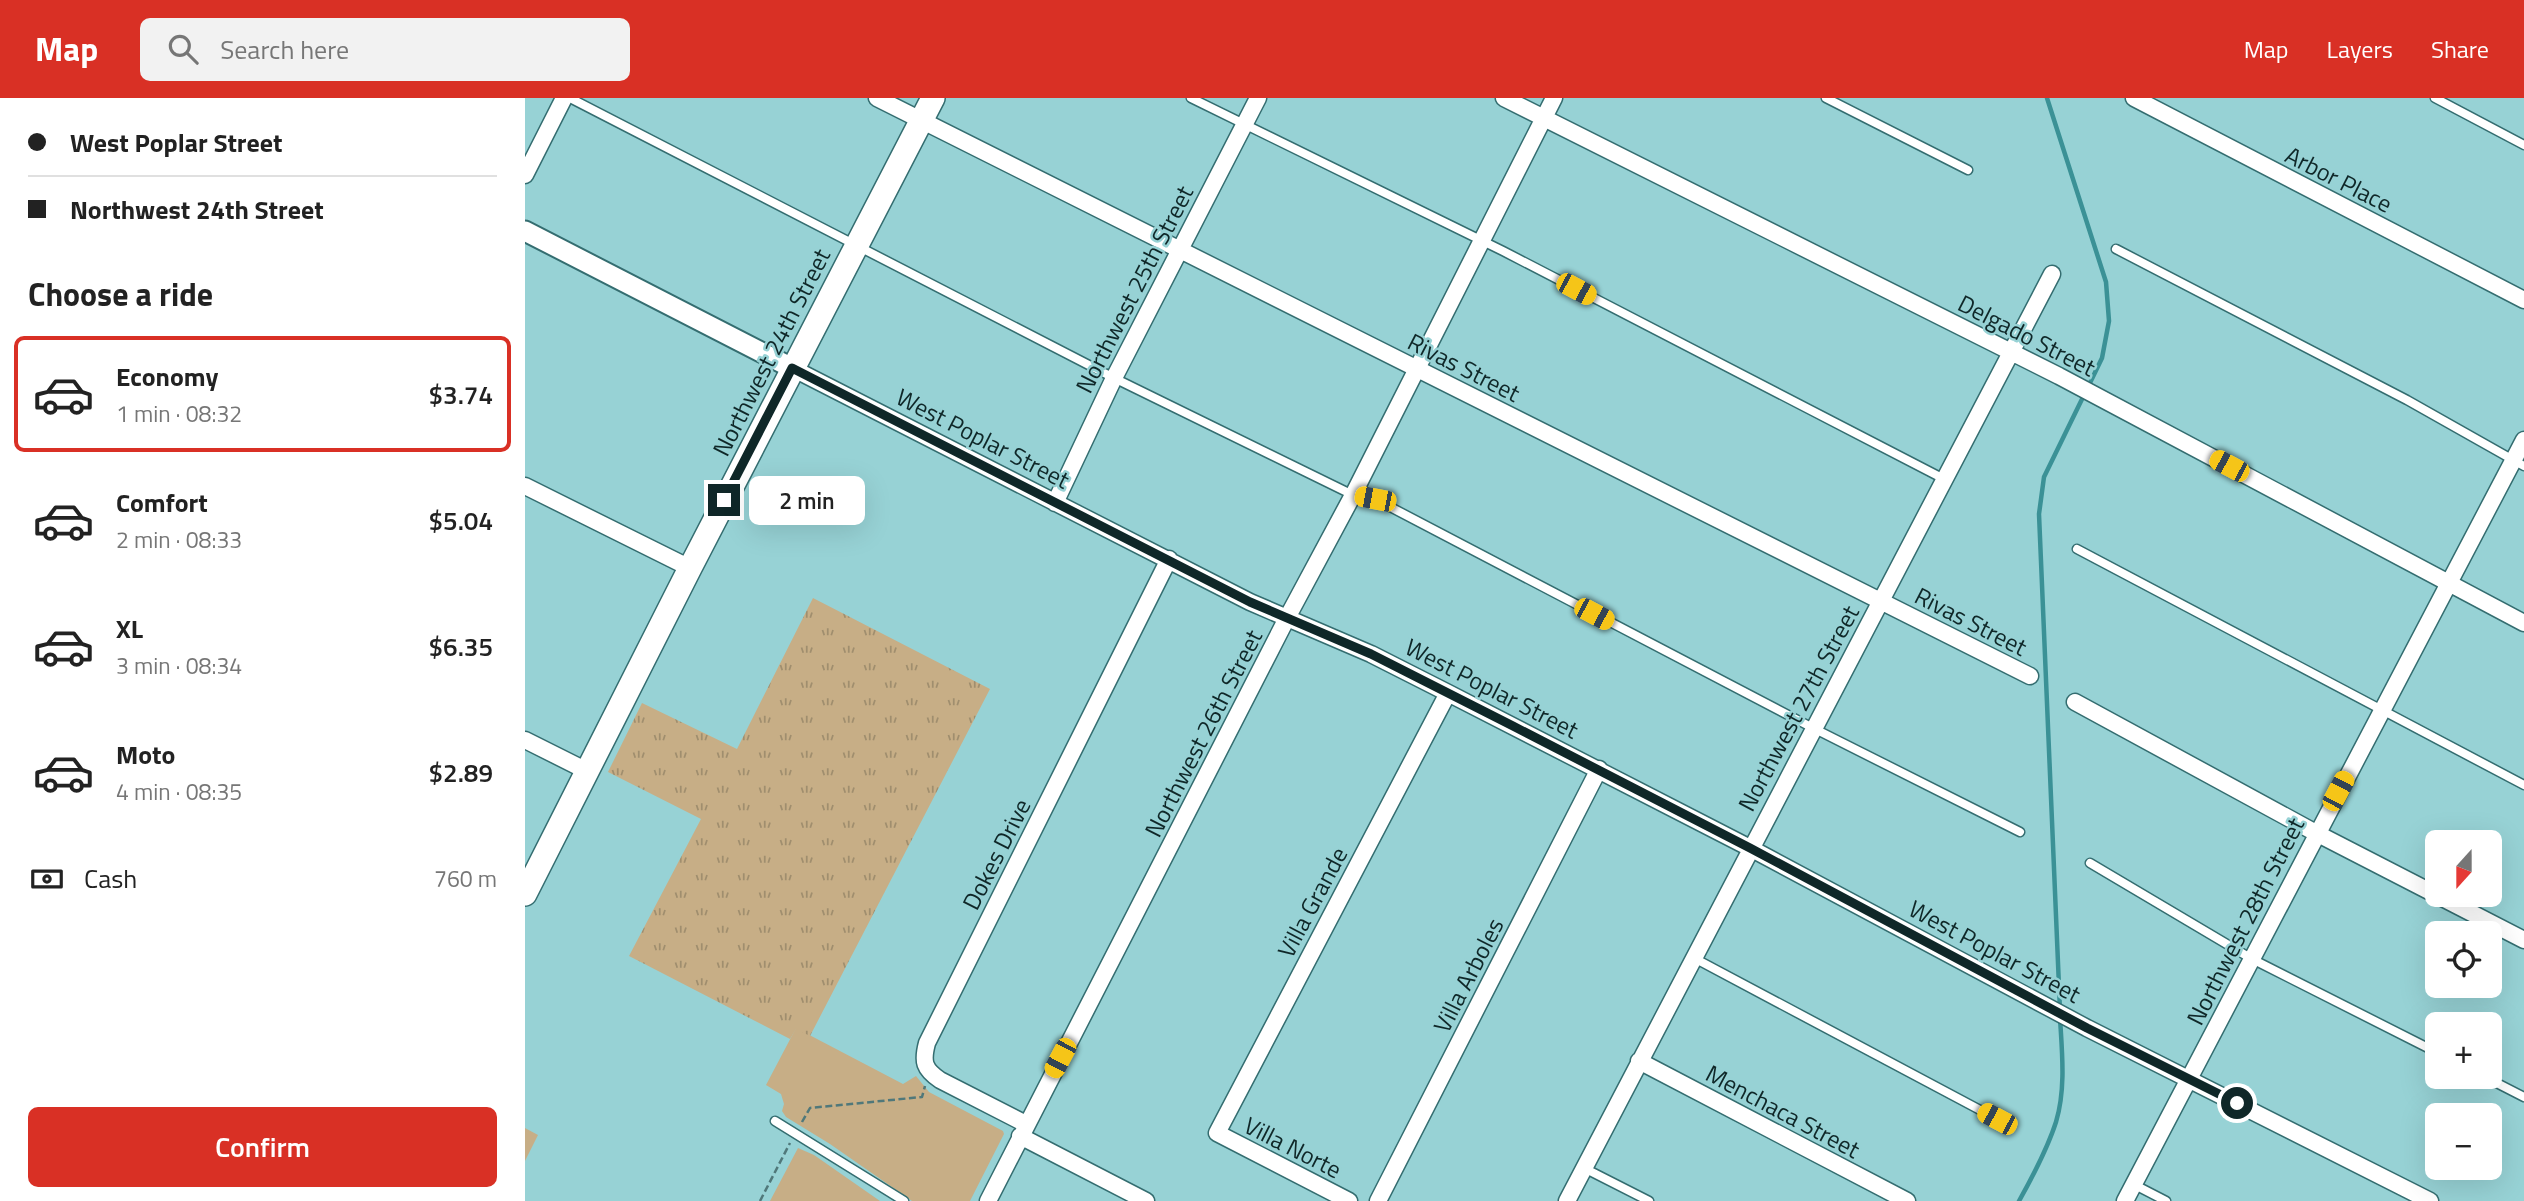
<!DOCTYPE html>
<meta charset="utf-8">
<style>
:root{--surface:#fff;--page:#f2f2f2;--text:#222;--muted:#767676;--line:#e0e0e0;--accent:#d93025}
body{margin:0;font-family:"Titillium Web",sans-serif;background:var(--page);color:var(--text);height:100vh;display:flex;flex-direction:column;font-size:26px;white-space:nowrap}
*{box-sizing:border-box;margin:0}
p{font-size:23px;color:var(--muted)}
.icon{flex:none;width:38px;height:38px;fill:none;stroke:currentColor;stroke-width:2;stroke-linecap:round;stroke-linejoin:round}
.map{position:relative;flex:1;overflow:hidden}
.details{display:flex;flex-direction:column;background:var(--surface);width:525px}
.details>*{flex:none}
.hud{display:grid;align-content:center;height:154px;padding:0 28px;background:var(--surface)}
.needle{width:46px;rotate:201deg}
.tools{position:absolute;left:1900px;top:732px;display:grid;gap:14px}
.tools a{display:grid;place-items:center;width:77px;height:77px;border-radius:10px;background:var(--surface);box-shadow:0 7px 28px #0002;font-size:35px}
.end{position:absolute;width:32px;height:32px;margin:-16px;border:9px solid #0f2728;background:#fff;box-shadow:0 0 0 4px #fff}
.from{border-radius:50%}
.bubble{position:absolute;height:49px;border-radius:10px;background:var(--surface);box-shadow:0 7px 28px #0002;font-size:23px;font-weight:600;line-height:49px;text-align:center}
.car{position:absolute;width:21px;height:42px;margin:-21px -10px;border-radius:9px;box-shadow:0 0 5px 2px #0007;background:linear-gradient(#f5c518 24%,#345 0 40%,#f5c518 0 76%,#345 0 86%,#f5c518 0)}
.hud b{display:flex;align-items:center;gap:24px;height:66px;font-size:26px}
.hud b+b{border-top:2px solid var(--line)}
.hud i{width:18px;height:18px;background:var(--text)}
ul{padding:0;list-style:none}
li{display:flex;align-items:center;gap:21px;height:116px;margin:0 14px 10px;padding:0 14px;border:4px solid transparent;border-radius:10px}
li div{flex:1}
li b{display:block;font-size:26px}
li em{font-style:normal;font-weight:600}
li.current{border-color:var(--accent)}
li>.icon{width:63px;height:63px;stroke-width:1.5}
h2{padding:0 28px;font-size:32px;line-height:84px}
.pay{display:flex;align-items:center;gap:18px;height:77px;padding:0 28px;font-size:26px}
.pay p{margin-inline-start:auto}
.button{display:flex;gap:14px;margin-top:auto;padding:14px 28px}
.button a{flex:1;height:80px;border-radius:10px;background:var(--accent);color:#fff;font-size:28px;font-weight:600;line-height:80px;text-align:center}
header{display:flex;align-items:center;gap:42px;box-sizing:border-box;height:98px;padding:0 35px;background:var(--accent);color:#fff}
header strong{font-size:33px}
nav{display:flex;gap:38px;margin-inline-start:auto;font-size:24px}
.search{width:490px;height:63px;background:var(--page);display:flex;align-items:center;gap:18px;box-sizing:border-box;padding:0 24px;border-radius:10px;color:var(--muted);font-size:26px}
main{display:flex;flex:1;min-height:0}
.map>svg:first-child{display:block}
.green{fill:#c7ae86}
.park{fill:url(#park-tufts)}
.lines{fill:none;stroke-linecap:round;stroke-linejoin:round}
.stream{stroke:#3b9196;stroke-width:4.5}
.service-casing{stroke:#346d70;stroke-width:11}
.minor-casing{stroke:#346d70;stroke-width:19}
.tertiary-casing{stroke:#346d70;stroke-width:23}
.secondary-casing{stroke:#346d70;stroke-width:26}
.path{stroke:#50787a;stroke-width:2.5;stroke-dasharray:7 3.5;stroke-linecap:butt}
.service{stroke:#fff;stroke-width:8}
.minor{stroke:#fff;stroke-width:16}
.tertiary{stroke:#fff;stroke-width:19}
.secondary{stroke:#fff;stroke-width:23}
.route{stroke:#0f2728;stroke-width:9}
.labels{text-anchor:middle;dominant-baseline:central;stroke-width:5;stroke-linejoin:round;paint-order:stroke}
.street-label{font-size:24px;fill:#0f2728;stroke:#97d2d5}
</style>
<header>
<strong>Map</strong>
<div class="search"><svg class="icon" aria-label="search" viewBox="0 0 24 24"><circle cx="10" cy="10" r="6"/><path d="M15 15l6 6"/></svg>Search here</div>
<nav><a>Map</a><a>Layers</a><a>Share</a></nav>
</header>
<main>
<section class="details">
<div class="hud">
<b><i class="from"></i>West Poplar Street</b>
<b><i></i>Northwest 24th Street</b>
</div>
<h2>Choose a ride</h2>
<ul>
<li class="current"><svg class="icon" aria-label="car" viewBox="0 0 24 24"><path d="M5 17H2v-5l4-1 3-4h7l3 4 3 1v5h-3M9 17h6M6 11h13"/><circle cx="7" cy="17" r="2"/><circle cx="17" cy="17" r="2"/></svg><div><b>Economy</b><p>1 min · 08:32</p></div><em>$3.74</em></li>
<li><svg class="icon" aria-label="car" viewBox="0 0 24 24"><path d="M5 17H2v-5l4-1 3-4h7l3 4 3 1v5h-3M9 17h6M6 11h13"/><circle cx="7" cy="17" r="2"/><circle cx="17" cy="17" r="2"/></svg><div><b>Comfort</b><p>2 min · 08:33</p></div><em>$5.04</em></li>
<li><svg class="icon" aria-label="car" viewBox="0 0 24 24"><path d="M5 17H2v-5l4-1 3-4h7l3 4 3 1v5h-3M9 17h6M6 11h13"/><circle cx="7" cy="17" r="2"/><circle cx="17" cy="17" r="2"/></svg><div><b>XL</b><p>3 min · 08:34</p></div><em>$6.35</em></li>
<li><svg class="icon" aria-label="car" viewBox="0 0 24 24"><path d="M5 17H2v-5l4-1 3-4h7l3 4 3 1v5h-3M9 17h6M6 11h13"/><circle cx="7" cy="17" r="2"/><circle cx="17" cy="17" r="2"/></svg><div><b>Moto</b><p>4 min · 08:35</p></div><em>$2.89</em></li>
</ul>
<div class="pay"><svg class="icon" aria-label="cash" viewBox="0 0 24 24"><path d="M3 7h18v10H3z"/><circle cx="12" cy="12" r="2"/></svg>Cash<p>760 m</p></div>
<div class="button"><a>Confirm</a></div>
</section>
<div class="map">
<svg width="1999" height="1103" viewBox="0 0 1999 1103">
<defs>
<pattern id="park-tufts" width="24" height="20" patternUnits="userSpaceOnUse" patternTransform="scale(1.75)"><rect width="24" height="20" fill="#c7ae86"/><path d="M3 7l-1-3M5 7V3M7 7l1-3M15 17l-1-3M17 17v-4M19 17l1-3" fill="none" stroke="#a08e6e"/></pattern>
</defs>
<rect width="100%" height="100%" fill="#97d2d5"/>
<!-- green -->
<path class="green" d="M271,930L378,986L391,978L404,994L478,1033L479,1036L445,1103H387L305,1046L261,1019L257,1013L259,1006L256,996L241,987Z
M0,1030L13,1037L0,1063Z
M273,1050L289,1057L355,1103H245Z"/>
<!-- park -->
<path class="park" d="M288,500L465,591L285,938L271,931L265,941L104,858L176,721L83,674L117,605L212,651Z"/>
<g class="lines">
<!-- stream -->
<path class="stream" d="M1522,0L1581,184L1584,223L1577,260L1563,289
M1535,912L1514,416L1519,379L1559,297
M1494,1103C1508,1078 1522,1052 1531,1024C1541,991 1537,954 1535,920"/>
<defs>
<path id="service" d="M45,0L589,280L828,397L850,401L1288,630L1495,734
M666,0L978,153L1419,381
M1301,0L1443,72
M1910,0L1999,47
M1591,151L1882,302L1999,368
M1552,451L1999,687
M1565,765L1727,861L1913,955
M1169,860L1472,1021
M1958,978L1999,999
M250,1023L379,1103
M1059,1070L1124,1103
M1608,1086L1641,1103"/>
<path id="minor" d="M352,0L1505,578
M979,0L1534,278L1999,525
M1609,0L1999,202
M0,77L39,0
M267,270L725,504L846,556L923,595L1225,750L1562,930L1905,1103
M0,388L165,470
M530,405L589,280L733,0
M1550,604L1791,735L1999,842
M0,642L62,673
M1114,963L1382,1103
M501,1026L415,982C399,971 397,964 402,945L644,461
M495,1038L621,1103
M463,1103L762,520L828,397L1029,0
M824,1103L692,1035L923,595
M853,1103L1074,671
M1042,1103L1527,176
M1600,1103L1999,342"/>
<path id="tertiary" d="M0,133L267,270"/>
<path id="secondary" d="M0,796L165,470L408,0"/>
</defs>
<!-- service casing -->
<use href="#service" class="service-casing"/>
<!-- minor casing -->
<use href="#minor" class="minor-casing"/>
<!-- tertiary casing -->
<use href="#tertiary" class="tertiary-casing"/>
<!-- secondary casing -->
<use href="#secondary" class="secondary-casing"/>
<!-- path -->
<path class="path" d="M277,1024L285,1010L397,999L400,988
M235,1103L265,1045"/>
<!-- service -->
<use href="#service" class="service"/>
<!-- minor -->
<use href="#minor" class="minor"/>
<!-- tertiary -->
<use href="#tertiary" class="tertiary"/>
<!-- secondary -->
<use href="#secondary" class="secondary"/>
</g>
<g class="lines">
<!-- route -->
<path class="route" d="M199,402L267,270L725,504L846,556L988,628L1225,750L1562,930L1712,1005"/>
</g>
<g class="labels">
<!-- street labels -->
<g class="street-label">
<text transform="translate(1814 81) rotate(27)">Arbor Place</text>
<text transform="translate(609 191) rotate(-63)">Northwest 25th Street</text>
<text transform="translate(1502 237) rotate(27)">Delgado Street</text>
<text transform="translate(246 254) rotate(-63)">Northwest 24th Street</text>
<text transform="translate(939 269) rotate(27)">Rivas Street</text>
<text transform="translate(458 340) rotate(27)">West Poplar Street</text>
<text transform="translate(1446 523) rotate(27)">Rivas Street</text>
<text transform="translate(967 590) rotate(27)">West Poplar Street</text>
<text transform="translate(1273 610) rotate(-62)">Northwest 27th Street</text>
<text transform="translate(678 635) rotate(-63)">Northwest 26th Street</text>
<text transform="translate(471 756) rotate(-63)">Dokes Drive</text>
<text transform="translate(787 804) rotate(-62)">Villa Grande</text>
<text transform="translate(1720 823) rotate(-63)">Northwest 28th Street</text>
<text transform="translate(1470 853) rotate(28)">West Poplar Street</text>
<text transform="translate(943 877) rotate(-63)">Villa Arboles</text>
<text transform="translate(1258 1013) rotate(28)">Menchaca Street</text>
<text transform="translate(768 1049) rotate(27)">Villa Norte</text>
</g>
</g>
</svg>
<div class="tools">
<a><svg class="needle" viewBox="-14 -14 28 28"><path d="M0-13l5 13h-10z" fill="#e53935"/><path d="M0 13l5-13h-10z" fill="#767676"/></svg></a>
<a><svg class="icon" aria-label="locate" viewBox="0 0 24 24"><circle cx="12" cy="12" r="6"/><path d="M12 2v4M12 18v4M2 12h4M18 12h4"/></svg></a>
<a>+</a>
<a>−</a>
</div>
<i class="end from" style="left:1712px;top:1005px"></i>
<i class="end" style="left:199px;top:402px"></i>
<div class="bubble" style="left:224px;top:378px;width:116px">2 min</div>
<i class="car" style="left:1051px;top:191px;rotate:118deg"></i>
<i class="car" style="left:1704px;top:368px;rotate:298deg"></i>
<i class="car" style="left:850px;top:401px;rotate:281deg"></i>
<i class="car" style="left:1069px;top:516px;rotate:118deg"></i>
<i class="car" style="left:1813px;top:693px;rotate:28deg"></i>
<i class="car" style="left:535px;top:960px;rotate:208deg"></i>
<i class="car" style="left:1472px;top:1021px;rotate:298deg"></i>
</div>
</main>
